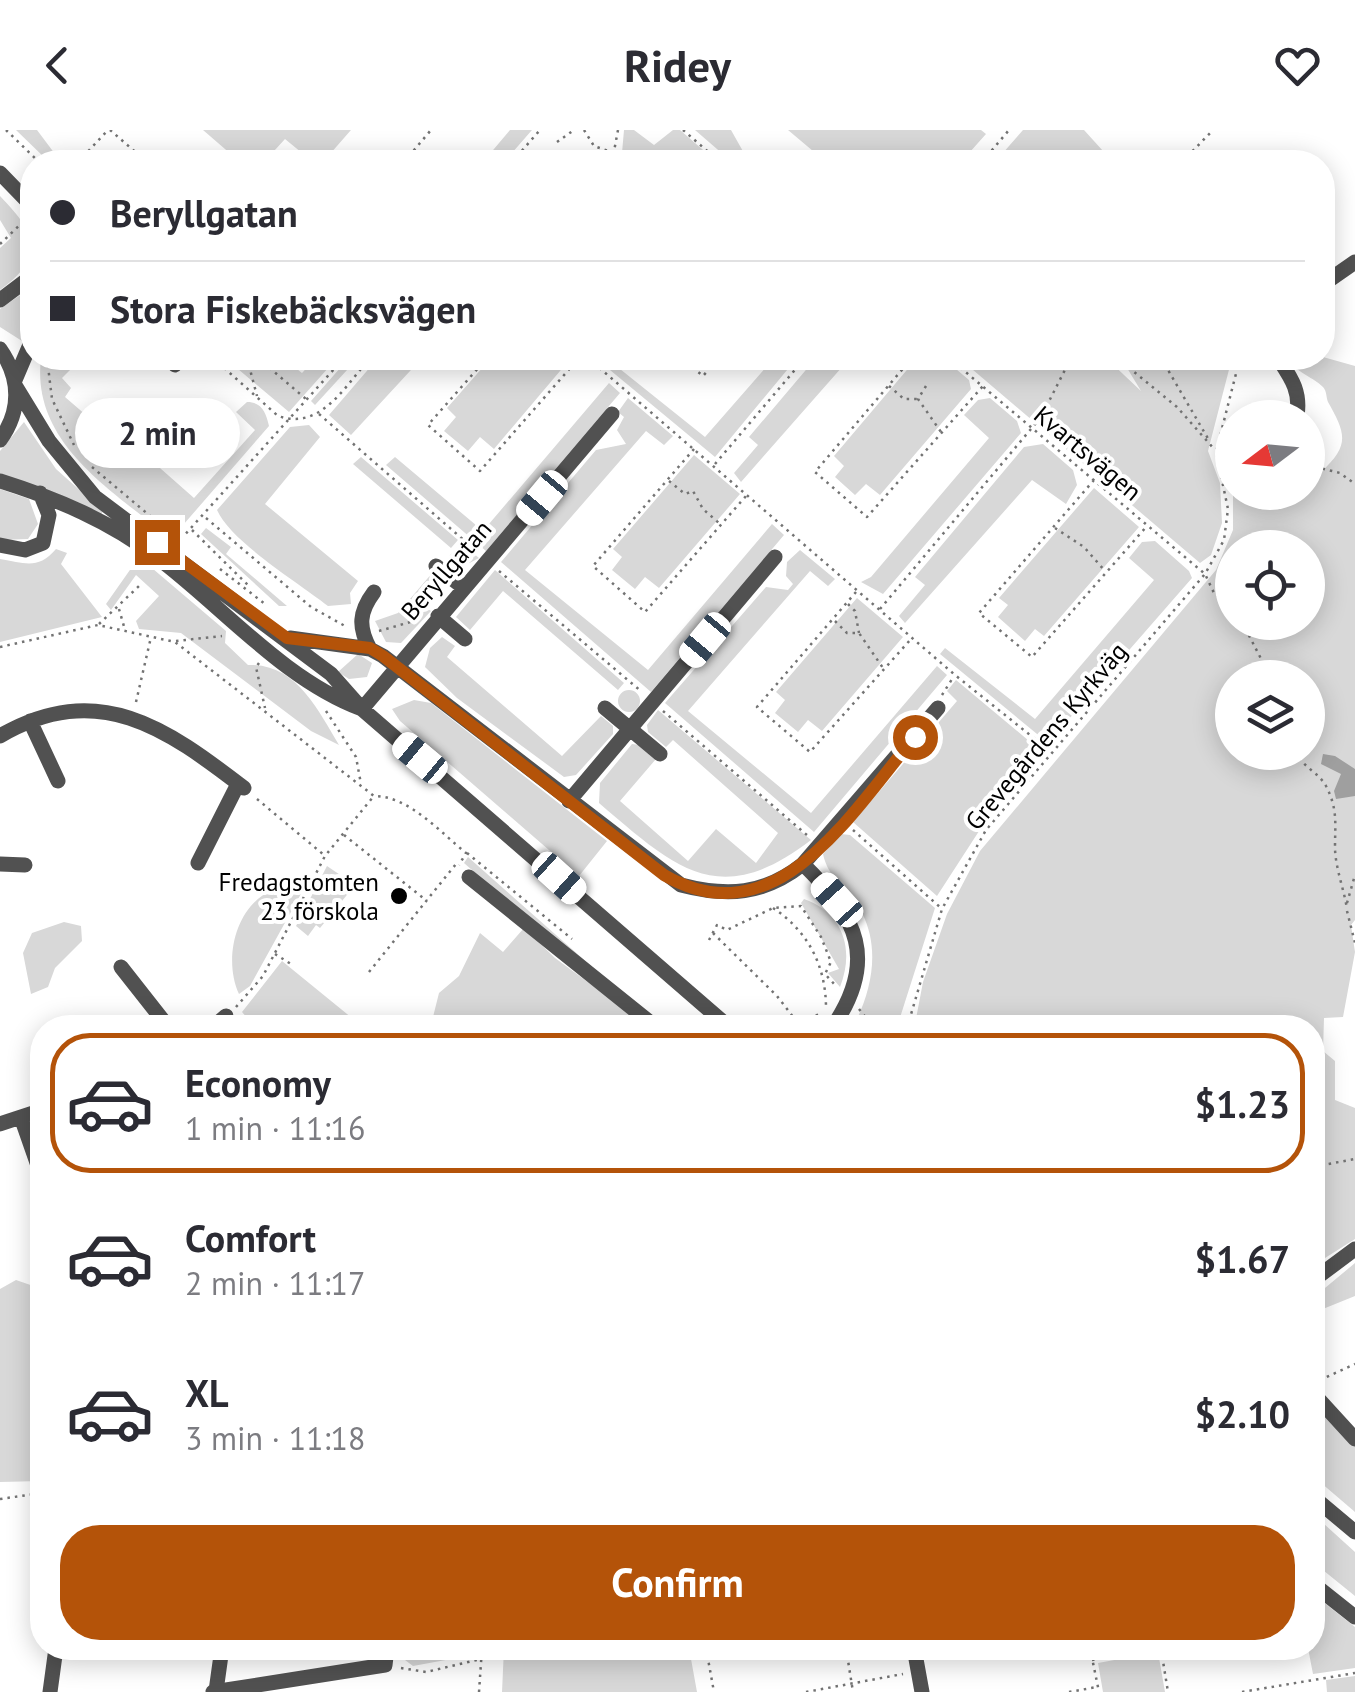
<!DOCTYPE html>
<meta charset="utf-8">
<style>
:root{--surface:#fff;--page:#f7f7f7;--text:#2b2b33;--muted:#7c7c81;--line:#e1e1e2;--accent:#b45309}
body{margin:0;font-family:"PT Sans",sans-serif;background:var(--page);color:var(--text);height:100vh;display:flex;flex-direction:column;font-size:38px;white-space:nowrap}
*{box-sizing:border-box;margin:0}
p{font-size:32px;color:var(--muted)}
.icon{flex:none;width:55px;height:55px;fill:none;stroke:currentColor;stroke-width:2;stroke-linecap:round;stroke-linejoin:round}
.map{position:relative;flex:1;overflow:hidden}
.drawer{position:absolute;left:30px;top:885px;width:1295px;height:645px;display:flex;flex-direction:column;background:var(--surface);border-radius:40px;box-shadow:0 5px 25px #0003}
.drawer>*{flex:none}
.banner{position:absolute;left:20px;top:20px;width:1315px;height:220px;border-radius:40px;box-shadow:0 5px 25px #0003;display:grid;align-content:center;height:220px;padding:0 30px;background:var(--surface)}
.needle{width:65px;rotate:254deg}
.buttons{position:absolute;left:1215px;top:270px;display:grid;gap:20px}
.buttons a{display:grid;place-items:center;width:110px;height:110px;border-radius:50%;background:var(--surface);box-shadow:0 5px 25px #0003;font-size:50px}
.end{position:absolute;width:45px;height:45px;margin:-22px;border:12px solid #b45309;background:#fff;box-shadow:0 0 0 5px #fff}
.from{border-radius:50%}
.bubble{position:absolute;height:70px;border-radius:35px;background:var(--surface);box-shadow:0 5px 25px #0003;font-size:32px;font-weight:700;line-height:70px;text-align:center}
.car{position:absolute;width:30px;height:60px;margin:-30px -15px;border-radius:12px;box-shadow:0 0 8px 2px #0007;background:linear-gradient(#fff 24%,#345 0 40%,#fff 0 76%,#345 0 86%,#fff 0)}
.banner b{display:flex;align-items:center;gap:35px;height:95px;font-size:38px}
.banner b+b{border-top:2px solid var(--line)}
.banner i{width:25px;height:25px;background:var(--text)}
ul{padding:18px 0 0;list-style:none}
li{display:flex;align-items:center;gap:30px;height:140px;margin:0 20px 15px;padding:0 10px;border:5px solid transparent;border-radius:40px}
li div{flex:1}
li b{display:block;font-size:38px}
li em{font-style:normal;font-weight:700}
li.active{border-color:var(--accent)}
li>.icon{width:90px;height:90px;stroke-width:1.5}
.button{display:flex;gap:20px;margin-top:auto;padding:20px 30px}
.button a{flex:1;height:115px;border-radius:40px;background:var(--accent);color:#fff;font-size:40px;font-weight:700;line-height:115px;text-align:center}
header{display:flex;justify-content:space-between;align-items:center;height:130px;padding:0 30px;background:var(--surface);font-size:45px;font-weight:700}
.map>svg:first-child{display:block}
.green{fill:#d8d8d8;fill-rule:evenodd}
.water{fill:#9f9f9f}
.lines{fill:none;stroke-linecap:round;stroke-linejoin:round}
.path{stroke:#737373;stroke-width:2.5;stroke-dasharray:2.5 5;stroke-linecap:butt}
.minor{stroke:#515151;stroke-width:15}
.route{stroke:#b45309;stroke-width:12}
.poi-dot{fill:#000;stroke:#fff;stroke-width:4}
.labels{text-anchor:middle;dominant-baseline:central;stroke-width:8;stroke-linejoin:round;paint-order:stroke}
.street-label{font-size:25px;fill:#000;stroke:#fff}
.poi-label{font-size:25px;fill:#000;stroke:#fff;text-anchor:end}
</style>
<header><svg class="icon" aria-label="back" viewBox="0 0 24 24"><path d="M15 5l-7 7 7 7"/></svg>Ridey<svg class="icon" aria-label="heart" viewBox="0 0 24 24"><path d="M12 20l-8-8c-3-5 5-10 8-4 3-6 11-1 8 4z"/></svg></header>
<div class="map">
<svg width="1355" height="1562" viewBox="0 0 1355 1562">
<rect width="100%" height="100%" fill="#fff"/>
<!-- green -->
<path class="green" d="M16,0H37L61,32H49Z
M203,0H351L323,32H313L285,9L264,32H240Z
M510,0H532L504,32H483Z
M624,0H634L654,15L673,0H680L717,32H634L622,23Z
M695,0H731L749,32H732Z
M788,0H981L986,4L961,32H826Z
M1023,0H1084L1113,32H995Z
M0,66C35,103 49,124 0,160V118L11,108L0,90Z
M32,157V180L22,211L0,197V179Z
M1323,227L1355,236V790L1351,795L1355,822L1343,887L1324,888L1323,921L1335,931V970L1355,978V1109L1325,1128L1313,1124L1312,898H917L915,894L923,852L947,784L980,721L1216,440L1233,400V362H1308V340L1321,342C1350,315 1346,304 1328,272C1326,268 1327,261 1323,257C1313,247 1299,244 1285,228ZM1232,418H1308V492H1232ZM1232,548H1308V622H1232Z
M41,228H82L62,248L71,258L65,267L87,286L93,279L194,368L255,300L236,282L247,272C262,272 266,283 269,296L177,402L166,405C109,358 31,312 41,228Z
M225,228H283L302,243L316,228H337L289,282Z
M349,228H358L315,275L311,271Z
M378,228H422L351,305L329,285Z
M491,228H571L494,319L480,307L468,321L444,301L456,287L447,278Z
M774,228H797L715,327L610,240L615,235L705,307Z
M816,228H850L741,352L734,343L758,315L749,307Z
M917,228H943L969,250L971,259L880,365L866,354L855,365L835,347L844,336L834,326Z
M959,228H1106L1141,261L1121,228H1232L1208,321L1220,353L1222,393L1211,425L1200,433Z
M609,253L620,263L486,421L386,335L395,327L483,401Z
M628,268L673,306L664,315L646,301L525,440L648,540L772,394L784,405L651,562L501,432L596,320L626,314L617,300L624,287L618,282Z
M990,268L1017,291L1021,303L883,464L861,452L871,447L989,308L964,285L978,270Z
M24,292L56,339L103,381L101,385L0,345V321Z
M309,295L320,307L265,374L358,451L350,463L351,474L328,476C299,453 231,412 217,380L290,297Z
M1043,314L1073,340L1077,355L1066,374L1032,350L905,493L899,486L925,455L915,447L1024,317Z
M694,325L740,364L659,458L645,447L635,459L612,440L622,427L613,419Z
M361,327L458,410L451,418L353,334Z
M1094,358L1139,397L1044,506L1035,499L1025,511L998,487L1008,475L999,468Z
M0,359L29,369L38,394L28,409L0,410Z
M206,398L231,417L226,424L287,476H279L201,404Z
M1155,411L1189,441L1192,448L1048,613L940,524L945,518L1035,589L1154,450L1129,428L1142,412Z
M461,413L479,428L456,440L445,431Z
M56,419L67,423L61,434L102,487L0,512V429C25,433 38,440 56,419Z
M800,420L835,449L828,456L810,441L688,581L811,683L937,536L947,545L814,702L665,573L766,457L788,460L793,454L786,446L787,432Z
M139,427L226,501L225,513L248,535C296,533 318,580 339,615L311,601L181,503L139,499L136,491L159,466L136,445L111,480L106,474Z
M495,440L624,553L618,560L503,461L470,500L456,487Z
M433,442L445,452L443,463L431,455L418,472L431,481L401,513L386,512L375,491L398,483Z
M857,468L903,507L822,601L808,590L798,602L775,583L785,570L776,562Z
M442,507L455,516L447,527L562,626L601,586L613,596V604L576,645L564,647L457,568L425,537L430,518Z
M358,524L372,533L367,547L349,549L338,542Z
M956,550L1041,621L981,698L937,766L853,692L957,571L947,561Z
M618 571a11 11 0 1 1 22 0a11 11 0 1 1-22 0Z
M414,570L431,573L607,711L579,746L400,591L392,579Z
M658,580L811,710C719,781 675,738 599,673L600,653L632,614L640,615L656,629L620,671L688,731L716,699L756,733L778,703L673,610L666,617L648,602L647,595Z
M841,704L850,705L935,778L897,897H853C871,863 881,820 862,783C850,762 828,749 823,724Z
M468,727L599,843L481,748L464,733Z
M327,736L355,755L320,798L316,795L308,806L296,796Z
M294,756L302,762L250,856L239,864C220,823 241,756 294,756Z
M804,769C843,783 855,819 840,857L828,843L839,839L801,773Z
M64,792L81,796L82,811L55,838L48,857L31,864L23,823L32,803Z
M524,798L555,828L649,897L379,898L424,896L433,887L439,863L459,846L480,803L503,822Z
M282,831L363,897H255L242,882Z
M1355,1133V1166L1313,1183V1168Z
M16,1150L42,1159V1351L0,1352V1159Z
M1312,1272L1355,1316V1382L1313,1346Z
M1313,1384L1355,1422V1466L1313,1432Z
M1313,1464L1355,1497V1538L1313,1544L1308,1518H1312Z
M402,1518H478L473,1525L413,1536L405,1530Z
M504,1518H689L697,1562H502Z
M1158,1522L1165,1562H1103L1098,1533Z
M1355,1546V1562H1327L1326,1550Z"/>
<!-- water -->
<path class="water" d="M1323,624L1335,626L1355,639V666L1336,669L1334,661L1341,644L1321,634Z"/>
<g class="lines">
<!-- path -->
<path class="path" d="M6,0L39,32
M110,0L147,32
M584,0L594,16L614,23
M683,0L720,32
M557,12L574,0
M614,25L626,32
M78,32L108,0
M404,32L431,0
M512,32L540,0
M612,32L618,0
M982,32L1009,0
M1182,32L1213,0
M0,114L24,91
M47,228L52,269L74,315
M213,228L278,286C321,301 345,256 370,228
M247,228L257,266
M258,228L306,269
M487,228L428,295L480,341L579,228
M588,228L955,545L1050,621
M681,228L703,246L719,228
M912,228L815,342L867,387L983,256
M949,228L1205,444L1214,463L1232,479
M1117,228L1177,277L1215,320
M1161,228L1210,312
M889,256L904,269H917
M926,256L918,269L941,302
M319,284L474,419
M694,319L593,436L645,482L746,366
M715,334L805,228
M1308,335L1340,343L1355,354
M92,337L162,396
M1094,350L979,483L1032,527L1147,396
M669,351L685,364L693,361L703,379L720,394
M206,388L311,477L345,496
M1055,398L1084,417L1105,441
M192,400L250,457
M181,409L344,228
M220,439L265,474
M499,441L642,562
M856,462L757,577L810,622L911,509
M848,474L855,481L859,503
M119,479L125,500
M880,479L1041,287L1071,228
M835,491L847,503H859L883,538
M1242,492L1271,548
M99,494L139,456
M379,501L414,491
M176,511L222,506
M0,517L98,495L175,512L374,666C409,666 440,702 466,723L459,735
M259,533L256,537L265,578
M942,565L954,546
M136,572L151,507
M326,581L356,627L361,654
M663,581L808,706
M1295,622C1303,637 1319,643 1326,656C1338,679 1335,694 1335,717C1335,737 1344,759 1347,779
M257,669L324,725
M853,700L941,778
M344,705L427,771
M467,723L572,809
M1347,773L1355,745
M773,778C808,801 826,836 826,878
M1347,781L1355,813
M713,803L777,866L797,892L820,884
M709,810L717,795L727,800L773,778L801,776L821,807L831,832L825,844L836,856
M275,824L291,834
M369,842L456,734
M236,877L263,846L325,726L373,667
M859,879L874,898
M907,898L942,779L986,700L1205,444L1224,410L1228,379L1216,322L1240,228
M1312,1046L1318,1036L1355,1029
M1320,1250L1355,1234
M0,1369L42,1363
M706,1518L714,1562
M846,1518L853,1562
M1090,1518L1099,1562
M1161,1519L1168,1562
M1092,1530L1161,1518
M401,1538L426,1542L481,1529
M479,1562L482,1518
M806,1562L903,1544
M1069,1562L1097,1557
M1242,1562L1355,1543"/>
<!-- minor -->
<path class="minor" d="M0,43L32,76
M1322,155L1355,132
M0,170L32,146
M0,219C21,249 21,281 0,310
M1278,228C1291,248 1301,261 1297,286
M175,235L180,228
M15,250L32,210
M16,257L49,311L95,367L331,544L362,579L730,898
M0,351C57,369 110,391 158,428C223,477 284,550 362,579
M0,415L25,420L43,413L49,385L40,363
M436,436L463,457
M438,486L465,509
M290,508L370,519L383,526L681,755C727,767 764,765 803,734C857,787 879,830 832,898
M370,519C358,497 359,482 374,462
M605,578L660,624
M362,579L612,284
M30,591L58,651
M0,606C98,549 166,598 244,658
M569,671L775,427
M198,733L238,654
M0,734L25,735
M803,734L938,578
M469,747L657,898
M121,837L169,898
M212,898L226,886
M21,987L42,1047
M0,994L42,980
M1312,1151L1355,1119
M1312,1262L1355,1309
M1312,1366L1355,1402
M1312,1453L1355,1487
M914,1518L922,1562
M216,1561L222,1518
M50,1562L56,1518
M213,1562L385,1535L387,1518"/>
</g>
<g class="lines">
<!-- route -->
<path class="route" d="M157,412L287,508L370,518L383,526L664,745C777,811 852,681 915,607"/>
</g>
<!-- markers -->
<circle class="poi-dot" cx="399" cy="766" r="10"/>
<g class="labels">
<!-- street labels -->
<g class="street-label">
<text transform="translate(1088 323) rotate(40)">Kvartsvägen</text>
<text transform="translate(446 440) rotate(-49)">Beryllgatan</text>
<text transform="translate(1046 606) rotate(-50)">Grevegårdens Kyrkväg</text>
</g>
<!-- poi labels -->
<g class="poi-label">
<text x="379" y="752">Fredagstomten<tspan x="379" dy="29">23 förskola</tspan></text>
</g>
</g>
</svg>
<div class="buttons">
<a><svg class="needle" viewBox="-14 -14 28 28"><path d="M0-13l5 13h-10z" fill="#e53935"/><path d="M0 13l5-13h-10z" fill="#7c7c81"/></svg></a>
<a><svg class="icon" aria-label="locate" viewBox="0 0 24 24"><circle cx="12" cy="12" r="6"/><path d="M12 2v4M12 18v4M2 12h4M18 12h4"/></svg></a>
<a><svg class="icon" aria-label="layers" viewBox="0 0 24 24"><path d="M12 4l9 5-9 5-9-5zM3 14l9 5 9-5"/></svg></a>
</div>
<i class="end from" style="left:915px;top:607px"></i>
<i class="end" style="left:157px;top:412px"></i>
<div class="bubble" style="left:75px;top:268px;width:165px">2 min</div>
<i class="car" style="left:542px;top:368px;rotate:220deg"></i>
<i class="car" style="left:705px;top:510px;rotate:220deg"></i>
<i class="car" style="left:420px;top:628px;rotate:310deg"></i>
<i class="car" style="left:559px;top:748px;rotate:132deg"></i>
<i class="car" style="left:837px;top:770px;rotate:318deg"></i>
<div class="banner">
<b><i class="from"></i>Beryllgatan</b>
<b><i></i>Stora Fiskebäcksvägen</b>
</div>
<section class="drawer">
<ul>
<li class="active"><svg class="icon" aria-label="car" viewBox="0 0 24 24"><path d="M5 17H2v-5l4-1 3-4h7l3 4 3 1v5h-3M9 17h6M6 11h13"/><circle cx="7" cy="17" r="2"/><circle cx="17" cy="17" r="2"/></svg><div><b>Economy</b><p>1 min · 11:16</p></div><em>$1.23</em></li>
<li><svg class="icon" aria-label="car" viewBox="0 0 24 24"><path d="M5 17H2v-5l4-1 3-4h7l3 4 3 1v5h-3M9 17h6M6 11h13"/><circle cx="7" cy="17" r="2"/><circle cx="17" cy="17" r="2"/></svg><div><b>Comfort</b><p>2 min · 11:17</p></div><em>$1.67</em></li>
<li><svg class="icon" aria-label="car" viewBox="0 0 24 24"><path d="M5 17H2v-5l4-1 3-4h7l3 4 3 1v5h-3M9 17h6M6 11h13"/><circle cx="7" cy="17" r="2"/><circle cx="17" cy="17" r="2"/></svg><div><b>XL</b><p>3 min · 11:18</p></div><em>$2.10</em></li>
</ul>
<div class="button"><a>Confirm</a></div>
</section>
</div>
